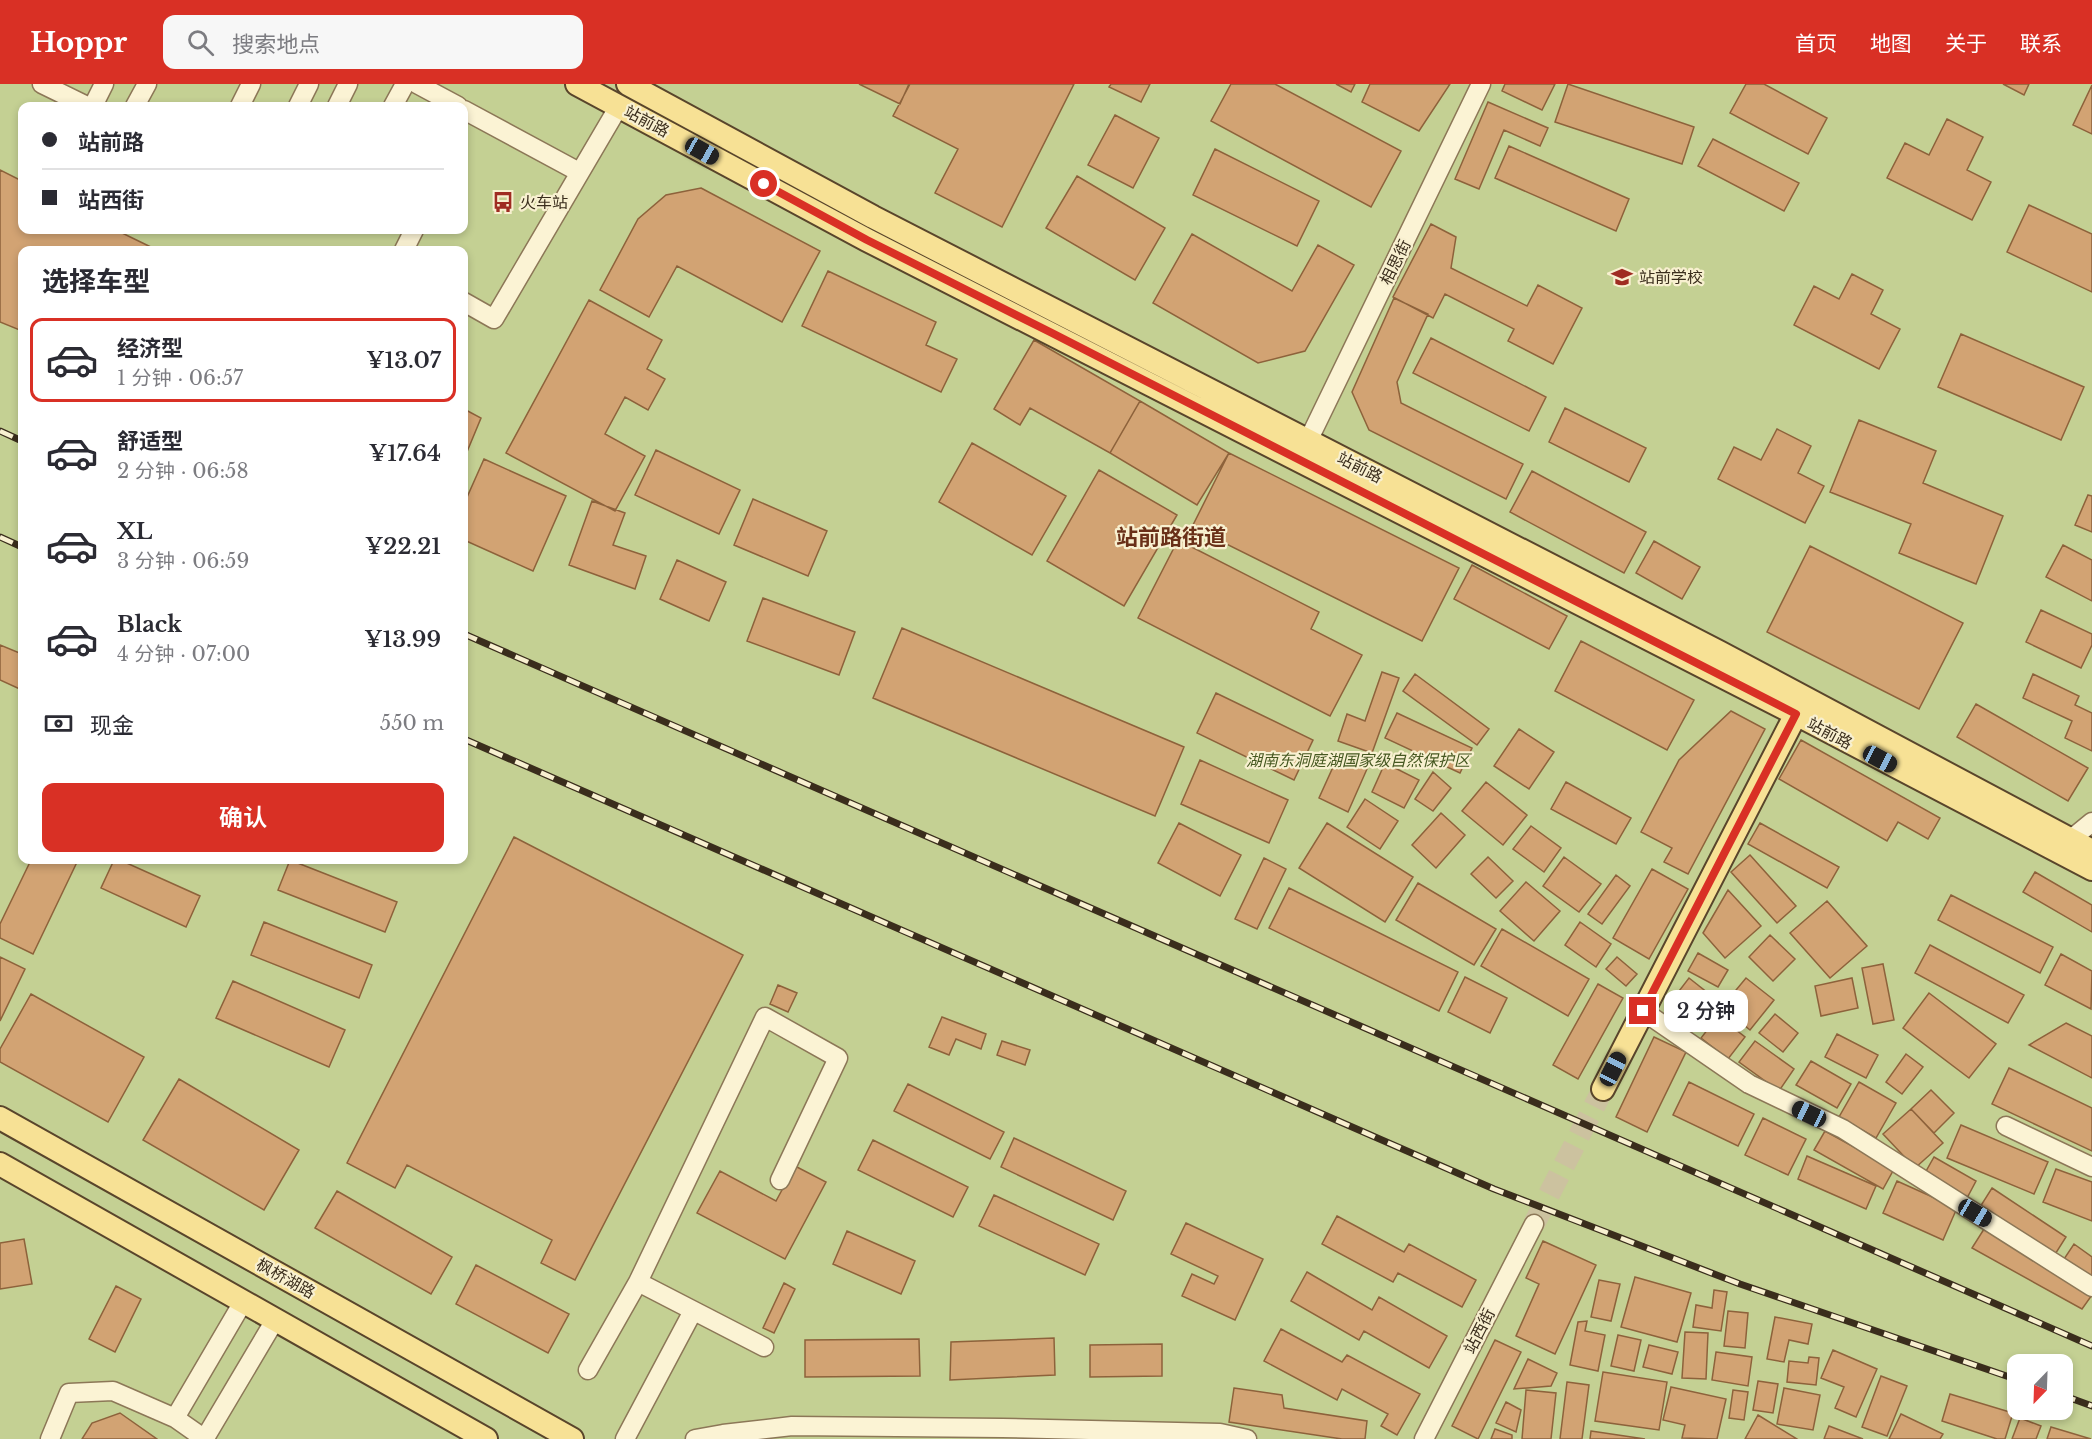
<!DOCTYPE html>
<html lang="zh">
<meta charset="utf-8">
<style>
:root{--surface:#fff;--page:#f7f7f7;--text:#2b2b33;--muted:#7c7c81;--line:#e1e1e2;--accent:#d93025}
body{margin:0;font-family:"Libre Baskerville","Noto Sans SC",serif;background:var(--page);color:var(--text);height:100vh;display:flex;flex-direction:column;font-size:22px;white-space:nowrap}
*{box-sizing:border-box;margin:0}
p{font-size:20px;color:var(--muted)}
.icon{flex:none;width:33px;height:33px;fill:none;stroke:currentColor;stroke-width:2;stroke-linecap:round;stroke-linejoin:round}
.map{position:relative;flex:1;overflow:hidden}
.details{position:absolute;left:18px;top:162px;width:450px;height:618px;display:flex;flex-direction:column;background:var(--surface);border-radius:12px;box-shadow:0 3px 9px #0003}
.details>*{flex:none}
.banner{position:absolute;left:18px;top:18px;width:450px;height:132px;border-radius:12px;box-shadow:0 3px 9px #0003;display:grid;align-content:center;height:132px;padding:0 24px;background:var(--surface)}
.needle{width:39px;rotate:203deg}
.controls{position:absolute;left:2007px;top:1270px;display:grid;gap:12px}
.controls a{display:grid;place-items:center;width:66px;height:66px;border-radius:12px;background:var(--surface);box-shadow:0 3px 9px #0003;font-size:30px}
.end{position:absolute;width:27px;height:27px;margin:-14px;border:8px solid #d93025;background:#fff;box-shadow:0 0 0 3px #fff}
.from{border-radius:50%}
.bubble{position:absolute;height:42px;border-radius:12px;background:var(--surface);box-shadow:0 3px 9px #0003;font-size:20px;font-weight:600;line-height:42px;text-align:center}
.car{position:absolute;width:18px;height:36px;margin:-18px -9px;border-radius:8px;box-shadow:0 0 4px 2px #0007;background:linear-gradient(#222 24%,#8ab4d8 0 40%,#222 0 76%,#8ab4d8 0 86%,#222 0)}
.banner b{display:flex;align-items:center;gap:21px;height:57px;font-size:22px}
.banner b+b{border-top:2px solid var(--line)}
.banner i{width:15px;height:15px;background:var(--text)}
ul{padding:0;list-style:none}
li{display:flex;align-items:center;gap:18px;height:84px;margin:0 12px 9px;padding:0 12px;border:3px solid transparent;border-radius:12px}
li div{flex:1}
li b{display:block;font-size:22px}
li em{font-style:normal;font-weight:600}
li.current{border-color:var(--accent)}
li>.icon{width:54px;height:54px;stroke-width:1.5}
h2{padding:0 24px;font-size:27px;line-height:72px}
.pay{display:flex;align-items:center;gap:15px;height:66px;padding:0 24px;font-size:22px}
.pay p{margin-inline-start:auto}
.button{display:flex;gap:12px;margin-top:auto;padding:12px 24px}
.button a{flex:1;height:69px;border-radius:12px;background:var(--accent);color:#fff;font-size:24px;font-weight:600;line-height:69px;text-align:center}
header{display:flex;align-items:center;gap:36px;box-sizing:border-box;height:84px;padding:0 30px;background:var(--accent);color:#fff}
header strong{font-size:28px}
nav{display:flex;gap:33px;margin-inline-start:auto;font-size:21px}
.search{width:420px;height:54px;background:var(--page);display:flex;align-items:center;gap:15px;box-sizing:border-box;padding:0 21px;border-radius:12px;color:var(--muted);font-size:22px}
.map>svg:first-child{display:block}
.green{fill:#c4d093;fill-rule:evenodd}
.building{fill:#d2a373;stroke:#8d623b;stroke-width:1.5}
.lines{fill:none;stroke-linecap:round;stroke-linejoin:round}
.major-tunnel{stroke:#ccc29f;stroke-width:22;stroke-dasharray:22 11;stroke-linecap:butt}
.minor-casing{stroke:#8c7757;stroke-width:21}
.major-casing{stroke:#59452b;stroke-width:26}
.minor{stroke:#fbf3d4;stroke-width:18}
.major{stroke:#f7e195;stroke-width:22}
.rail-casing{stroke:#3a2d1c;stroke-width:7}
.rail{stroke:#f8f0d0;stroke-width:4.5;stroke-dasharray:14;stroke-linecap:butt}
.route{stroke:#d93025;stroke-width:8}
.labels{text-anchor:middle;dominant-baseline:central;stroke-width:4.5;stroke-linejoin:round;paint-order:stroke}
.street-label{font-size:16px;fill:#3a2d1c;stroke:#f8f0d0}
.poi-label{font-size:16px;fill:#3a2d1c;stroke:#f8f0d0;text-anchor:start}
.park-label{font-size:16px;font-style:italic;fill:#465821;stroke:#f8f0d0}
.district-label{font-size:22px;font-weight:bold;fill:#6a3018;stroke:#f8f0d0}
</style>
<header>
<strong>Hoppr</strong>
<div class="search"><svg class="icon" aria-label="search" viewBox="0 0 24 24"><circle cx="10" cy="10" r="6"/><path d="M15 15l6 6"/></svg>搜索地点</div>
<nav><a>首页</a><a>地图</a><a>关于</a><a>联系</a></nav>
</header>
<div class="map">
<svg width="2092" height="1355" viewBox="0 0 2092 1355">
<rect width="100%" height="100%" fill="#f1e7c0"/>
<!-- green -->
<path class="green" d="M0,0H2092V1355H0ZM22,22H464V146H22ZM22,166H464V776H22ZM2018,1281H2062V1326H2018Z"/>
<!-- building -->
<path class="building" d="M859,0H909L900,20Z
M910,0H1074L1002,143L935,109L958,65L893,32Z
M1111,0H1150L1141,18L1109,3Z
M1231,0H1275L1401,67L1371,123L1211,37Z
M1336,0H1355L1351,8Z
M1370,0H1450L1419,47L1362,18Z
M1505,0H1555L1542,26L1502,7Z
M1568,0L1694,43L1682,80L1555,38Z
M1746,0H1764L1827,34L1808,70L1730,29Z
M2003,0H2029L2024,11Z
M2092,1V50L2073,41Z
M1488,18L1548,44L1540,62L1504,46L1479,105L1455,95Z
M1115,31L1159,54L1133,104L1088,81Z
M1947,35L1983,53L1967,86L1991,98L1972,136L1887,94L1905,59L1929,71Z
M1713,55L1799,99L1784,127L1698,82Z
M1509,62L1629,115L1616,147L1495,94Z
M1215,65L1319,117L1297,162L1193,111Z
M0,86L22,97V146H116L157,166H22V247L0,238Z
M1077,92L1165,144L1135,196L1046,144Z
M701,104L820,167L782,238L677,182L649,233L600,206L638,135L666,111Z
M2029,121L2092,150V208L2007,168Z
M1431,140L1456,153L1451,184L1527,222L1538,201L1582,224L1553,280L1508,257L1514,245L1445,210L1433,234L1393,213Z
M1192,150L1292,207L1318,161L1354,181L1305,267L1258,279L1153,219Z
M828,187L936,238L926,261L957,275L941,308L802,242Z
M1852,190L1883,206L1871,230L1900,245L1879,285L1794,241L1814,202L1839,215Z
M1394,214L1428,230L1397,298L1401,319L1523,380L1506,415L1369,346L1352,308Z
M589,216L662,256L647,285L665,295L648,326L625,313L605,350L645,372L615,427L506,369Z
M1961,250L2084,303L2061,356L1938,303Z
M1431,254L1546,313L1529,347L1413,289Z
M1034,256L1140,317L1110,369L1030,324L1020,341L994,325Z
M1140,317L1229,369L1197,421L1110,369Z
M1565,324L1646,364L1629,398L1549,358Z
M464,325L481,334L464,375Z
M1859,336L1936,367L1923,399L2003,432L1976,500L1899,469L1911,440L1830,408Z
M1777,345L1811,362L1798,389L1824,402L1805,439L1718,395L1734,363L1761,376Z
M972,359L1066,412L1032,471L939,418Z
M656,366L740,406L719,450L635,411Z
M1229,369L1459,484L1422,557L1192,443Z
M484,375L566,412L533,487L464,456V420Z
M1099,386L1177,431L1124,522L1047,477Z
M1532,387L1646,448L1624,489L1510,428Z
M2088,411L2092,412V448L2075,441Z
M753,415L827,447L808,492L734,461Z
M592,417L625,429L613,461L646,472L635,505L569,481Z
M1178,456L1319,528L1311,545L1362,571L1330,632L1138,534Z
M1654,457L1700,483L1682,515L1636,489Z
M2063,461L2092,476V517L2046,493Z
M1810,462L1963,539L1919,625L1767,548Z
M677,476L726,498L709,537L660,515Z
M1472,481L1567,532L1549,565L1454,515Z
M763,514L855,548L839,591L747,557Z
M2041,526L2092,550V561L2081,584L2026,558Z
M902,544L1184,663L1155,732L873,614Z
M1581,557L1694,616L1667,666L1555,607Z
M0,561L22,570V606L0,596Z
M1382,588L1399,594L1372,669L1338,657L1347,630L1365,637Z
M1415,590L1489,645L1477,661L1403,607Z
M2033,590L2079,612L2075,621L2092,629V667L2065,654L2072,637L2023,614Z
M1216,609L1313,656L1294,696L1197,649Z
M1976,620L2088,684L2068,717L1957,653Z
M1731,627L1765,645L1688,790L1664,778L1672,764L1641,748L1679,676Z
M1397,629L1472,664L1460,689L1385,654Z
M1519,645L1554,668L1529,705L1494,682Z
M1801,656L1940,734L1928,755L1898,738L1887,757L1779,695Z
M1338,672L1367,685L1348,728L1319,714Z
M1200,676L1288,716L1269,759L1181,720Z
M1385,679L1419,696L1404,724L1372,708Z
M1433,688L1451,704L1433,727L1415,715Z
M1486,698L1527,731L1503,761L1462,727Z
M1566,698L1631,734L1616,760L1551,725Z
M1365,715L1398,737L1380,765L1347,743Z
M1441,729L1465,751L1436,784L1412,761Z
M1179,739L1241,771L1220,812L1158,779Z
M1327,739L1413,793L1385,838L1299,784Z
M1760,739L1839,783L1827,804L1748,760Z
M1531,742L1561,764L1544,788L1513,765Z
M514,753L743,871L575,1196L541,1179L552,1156L407,1081L395,1104L347,1079Z
M1750,771L1796,822L1777,839L1731,788Z
M1488,773L1513,797L1496,814L1471,790Z
M1564,773L1601,800L1579,828L1543,802Z
M1264,774L1286,785L1257,845L1235,835Z
M31,776H78L33,870L0,854V840Z
M114,776H120L200,812L186,843L101,804Z
M290,776L397,818L385,848L278,806Z
M1652,785L1688,805L1649,875L1613,854Z
M2035,788L2092,821V848L2023,808Z
M1616,791L1630,802L1602,840L1588,830Z
M1526,798L1560,827L1534,857L1500,827Z
M1418,799L1496,845L1474,881L1396,836Z
M1289,804L1458,888L1439,927L1269,844Z
M1728,806L1761,842L1725,874L1703,849Z
M1951,811L2053,863L2040,889L1938,836Z
M1827,817L1867,862L1830,894L1790,849Z
M264,838L372,881L359,914L251,871Z
M1580,838L1611,860L1596,883L1565,861Z
M1502,845L1589,895L1568,932L1481,882Z
M1770,851L1795,875L1773,897L1749,873Z
M1930,861L2024,911L2008,939L1915,889Z
M1698,869L1728,886L1718,903L1688,887Z
M2061,870L2092,887L2091,925L2045,901Z
M0,873L25,885L0,937Z
M1617,873L1637,890L1626,902L1606,885Z
M1883,880L1894,936L1873,940L1862,884Z
M1465,893L1507,914L1490,949L1448,928Z
M1689,894L1718,917L1698,943L1669,920Z
M1746,894L1774,916L1750,946L1722,923Z
M1852,894L1858,924L1821,932L1815,902Z
M233,897L345,946L329,983L216,934Z
M1598,900L1623,914L1578,995L1553,981Z
M778,901L797,909L788,928L770,920Z
M1929,909L1996,960L1969,994L1903,944Z
M31,910L144,973L108,1038L0,978V965Z
M1775,930L1798,949L1783,968L1759,949Z
M1718,932L1745,953L1728,975L1701,954Z
M942,933L986,950L981,965L956,955L949,971L929,963Z
M2066,939L2092,952V994L2029,961Z
M1837,950L1878,971L1866,994L1825,973Z
M1654,953L1686,968L1647,1048L1616,1033Z
M1002,957L1030,966L1025,981L997,971Z
M1755,957L1794,985L1779,1007L1739,978Z
M1906,970L1923,983L1902,1010L1886,998Z
M1811,977L1851,1000L1837,1024L1796,1001Z
M2009,984L2092,1024V1067L1992,1020Z
M179,995L299,1066L264,1126L143,1056Z
M1689,998L1754,1030L1738,1062L1673,1031Z
M1859,998L1896,1019L1876,1054L1839,1033Z
M908,1000L1004,1048L990,1075L894,1027Z
M1931,1006L1954,1029L1934,1049L1911,1025Z
M1911,1025L1943,1059L1915,1084L1883,1050Z
M1763,1034L1806,1055L1788,1091L1745,1071Z
M1961,1041L2048,1078L2034,1110L1947,1074Z
M1825,1047L1894,1085L1883,1105L1814,1066Z
M1014,1054L1126,1107L1113,1136L1001,1083Z
M873,1056L968,1103L953,1133L858,1086Z
M1807,1072L1876,1102L1866,1125L1798,1095Z
M1934,1073L1976,1097L1967,1114L1925,1089Z
M795,1082L826,1098L785,1175L697,1129L720,1087L776,1117Z
M2056,1085L2092,1098V1137L2043,1118Z
M1897,1097L1957,1124L1943,1156L1883,1129Z
M1992,1104L2066,1153L2054,1172L1980,1123Z
M337,1107L452,1173L431,1210L315,1144Z
M994,1111L1099,1160L1085,1191L979,1142Z
M1337,1132L1404,1168L1409,1160L1476,1196L1462,1223L1398,1189L1393,1198L1322,1160Z
M1186,1139L1263,1175L1235,1236L1182,1212L1192,1190L1214,1200L1218,1192L1171,1170Z
M1984,1145L2092,1211L2082,1225L1972,1164Z
M847,1147L915,1177L901,1210L833,1180Z
M24,1155L32,1200L0,1205V1159Z
M1543,1157L1596,1181L1555,1270L1516,1252L1539,1200L1526,1194Z
M2074,1160L2092,1173V1195L2064,1175Z
M476,1181L569,1230L548,1269L456,1220Z
M1307,1188L1372,1226L1379,1213L1447,1252L1429,1284L1364,1247L1359,1256L1291,1217Z
M1635,1193L1691,1209L1677,1258L1621,1243Z
M1599,1196L1620,1200L1611,1237L1591,1233Z
M784,1199L795,1205L774,1249L763,1244Z
M116,1202L141,1215L115,1268L89,1255Z
M1714,1206L1727,1208L1721,1247L1693,1243L1696,1221L1712,1224Z
M1728,1227L1748,1229L1745,1264L1724,1262Z
M1775,1233L1812,1240L1808,1260L1789,1256L1784,1278L1767,1275Z
M1587,1237L1585,1247L1605,1251L1598,1287L1570,1281L1578,1238Z
M1281,1245L1342,1278L1347,1271L1420,1310L1397,1351L1381,1342L1388,1330L1342,1305L1337,1316L1264,1277Z
M1685,1248L1708,1249L1706,1295L1682,1294Z
M1618,1251L1641,1256L1634,1287L1611,1282Z
M1054,1254L1055,1291L950,1296L951,1258Z
M919,1255L920,1292L805,1293V1256Z
M1495,1256L1521,1268L1478,1355L1452,1342Z
M1162,1260V1292L1090,1293V1261Z
M1649,1261L1678,1268L1672,1290L1643,1283Z
M1833,1266L1877,1285L1856,1333L1835,1324L1844,1303L1821,1294Z
M1716,1268L1752,1273L1748,1302L1712,1296Z
M1809,1273L1819,1274L1816,1301L1787,1298L1789,1277L1808,1279Z
M1528,1275L1557,1289L1551,1302L1514,1305Z
M1603,1288L1667,1298L1659,1346L1595,1337Z
M1881,1292L1907,1302L1887,1352L1862,1343Z
M1758,1297L1778,1300L1773,1329L1753,1326Z
M1567,1298L1589,1301L1582,1355H1560Z
M1671,1303L1726,1315L1717,1355L1682,1354L1685,1341L1663,1336Z
M1234,1304L1282,1311L1284,1324L1367,1337L1365,1355H1342L1229,1338Z
M1784,1304L1820,1311L1813,1346L1777,1340Z
M1526,1306L1556,1309L1551,1355H1522Z
M1733,1306L1748,1308L1744,1336L1729,1334Z
M1950,1310L2013,1329L2005,1355H1997L1942,1337Z
M1506,1318L1521,1326L1516,1348L1496,1339Z
M120,1329L157,1355H82L92,1339Z
M1901,1330L1943,1350L1940,1355H1889Z
M1758,1331L1797,1355H1745Z
M2020,1334L2041,1342L2036,1355H2012Z
M1829,1342L1863,1355H1824Z
M2051,1343L2091,1355H2047Z
M1495,1345L1512,1351V1355H1491Z
M1591,1347L1645,1355H1590Z"/>
<g class="lines">
<!-- major-tunnel -->
<path class="major-tunnel" d="M1534,1140L1603,1005"/>
<defs>
<path id="minor" d="M42,0L87,22
M417,0L458,22
M93,22L104,0
M135,22L147,0
M240,22L251,0
M298,22L309,0
M337,22L348,0
M393,22L405,0
M464,26L579,88
M404,166L414,146
M464,218L494,235L619,22
M1308,357L1481,0
M2070,756L2092,738
M1643,927L1749,1000L1843,1045L2092,1203
M2006,1042L2092,1083
M638,1198L765,933L838,974L780,1096
M588,1286L638,1198L764,1263
M175,1334L205,1355
M50,1355L69,1309L113,1307L175,1334L243,1218
M206,1355L205,1354L275,1236
M625,1355L693,1227
M695,1355L723,1350L792,1342L1002,1344L1220,1349L1247,1355
M1424,1355L1534,1140"/>
<path id="major" d="M577,0L867,156L1796,630L2092,785
M628,0L873,133L1719,568L2092,767
M1603,1005L1796,630
M0,1034L572,1355
M0,1080L486,1355"/>
</defs>
<!-- minor casing -->
<use href="#minor" class="minor-casing"/>
<!-- major casing -->
<use href="#major" class="major-casing"/>
<!-- minor -->
<use href="#minor" class="minor"/>
<!-- major -->
<use href="#major" class="major"/>
<defs>
<path id="rail" d="M0,347L22,357
M0,453L22,463
M464,550L2092,1262
M464,655L1494,1105L1740,1200L2018,1296
M2062,1311L2092,1322"/>
</defs>
<!-- rail casing -->
<use href="#rail" class="rail-casing"/>
<!-- rail -->
<use href="#rail" class="rail"/>
</g>
<g class="lines">
<!-- route -->
<path class="route" d="M764,100L867,156L1052,249L1796,630L1643,927"/>
</g>
<!-- icons -->
<defs>
<symbol id="bus-bare" viewBox="-9 -9 18 18"><path d="M-5-6H5V4H4V6H2V4H-2V6H-4V4H-5ZM-3.5-4V0h7V-4ZM-3.5 1.2v1.5H-2V1.2ZM2 1.2v1.5H3.5V1.2Z" fill="#9f2c22" stroke="#f8f0d0" stroke-width="2.5" paint-order="stroke"/></symbol>
<symbol id="school-bare" viewBox="-9 -9 18 18"><path d="M0-5L7-2L0 1L-7-2ZM-4 1L0 2.5L4 1V4Q0 6-4 4Z" fill="#9f2c22" stroke="#f8f0d0" stroke-width="2.5" paint-order="stroke"/></symbol>
</defs>
<g fill-rule="evenodd">
<use href="#bus-bare" x="488" y="103" width="30" height="30"/>
<use href="#school-bare" x="1607" y="178" width="30" height="30"/>
</g>
<g class="labels">
<!-- street labels -->
<g class="street-label">
<text transform="translate(647 37) rotate(28)">站前路</text>
<text transform="translate(1395 178) rotate(-64)">相思街</text>
<text transform="translate(1360 383) rotate(27)">站前路</text>
<text transform="translate(1830 649) rotate(28)">站前路</text>
<text transform="translate(286 1194) rotate(29)">枫桥湖路</text>
<text transform="translate(1479 1247) rotate(-63)">站西街</text>
</g>
<!-- poi labels -->
<g class="poi-label">
<text x="520" y="118">火车站</text>
<text x="1639" y="193">站前学校</text>
</g>
<!-- park labels -->
<g class="park-label">
<text x="1358" y="676">湖南东洞庭湖国家级自然保护区</text>
</g>
<!-- district labels -->
<g class="district-label">
<text x="1171" y="453">站前路街道</text>
</g>
</g>
</svg>
<div class="controls">
<a><svg class="needle" viewBox="-14 -14 28 28"><path d="M0-13l5 13h-10z" fill="#e53935"/><path d="M0 13l5-13h-10z" fill="#7c7c81"/></svg></a>
</div>
<i class="end from" style="left:764px;top:100px"></i>
<i class="end" style="left:1643px;top:927px"></i>
<div class="bubble" style="left:1664px;top:906px;width:84px">2 分钟</div>
<i class="car" style="left:702px;top:67px;rotate:119deg"></i>
<i class="car" style="left:1880px;top:675px;rotate:118deg"></i>
<i class="car" style="left:1613px;top:985px;rotate:27deg"></i>
<i class="car" style="left:1809px;top:1030px;rotate:295deg"></i>
<i class="car" style="left:1975px;top:1129px;rotate:121deg"></i>
<div class="banner">
<b><i class="from"></i>站前路</b>
<b><i></i>站西街</b>
</div>
<section class="details">
<h2>选择车型</h2>
<ul>
<li class="current"><svg class="icon" aria-label="car" viewBox="0 0 24 24"><path d="M5 17H2v-5l4-1 3-4h7l3 4 3 1v5h-3M9 17h6M6 11h13"/><circle cx="7" cy="17" r="2"/><circle cx="17" cy="17" r="2"/></svg><div><b>经济型</b><p>1 分钟 · 06:57</p></div><em>¥13.07</em></li>
<li><svg class="icon" aria-label="car" viewBox="0 0 24 24"><path d="M5 17H2v-5l4-1 3-4h7l3 4 3 1v5h-3M9 17h6M6 11h13"/><circle cx="7" cy="17" r="2"/><circle cx="17" cy="17" r="2"/></svg><div><b>舒适型</b><p>2 分钟 · 06:58</p></div><em>¥17.64</em></li>
<li><svg class="icon" aria-label="car" viewBox="0 0 24 24"><path d="M5 17H2v-5l4-1 3-4h7l3 4 3 1v5h-3M9 17h6M6 11h13"/><circle cx="7" cy="17" r="2"/><circle cx="17" cy="17" r="2"/></svg><div><b>XL</b><p>3 分钟 · 06:59</p></div><em>¥22.21</em></li>
<li><svg class="icon" aria-label="car" viewBox="0 0 24 24"><path d="M5 17H2v-5l4-1 3-4h7l3 4 3 1v5h-3M9 17h6M6 11h13"/><circle cx="7" cy="17" r="2"/><circle cx="17" cy="17" r="2"/></svg><div><b>Black</b><p>4 分钟 · 07:00</p></div><em>¥13.99</em></li>
</ul>
<div class="pay"><svg class="icon" aria-label="cash" viewBox="0 0 24 24"><path d="M3 7h18v10H3z"/><circle cx="12" cy="12" r="2"/></svg>现金<p>550 m</p></div>
<div class="button"><a>确认</a></div>
</section>
</div>
